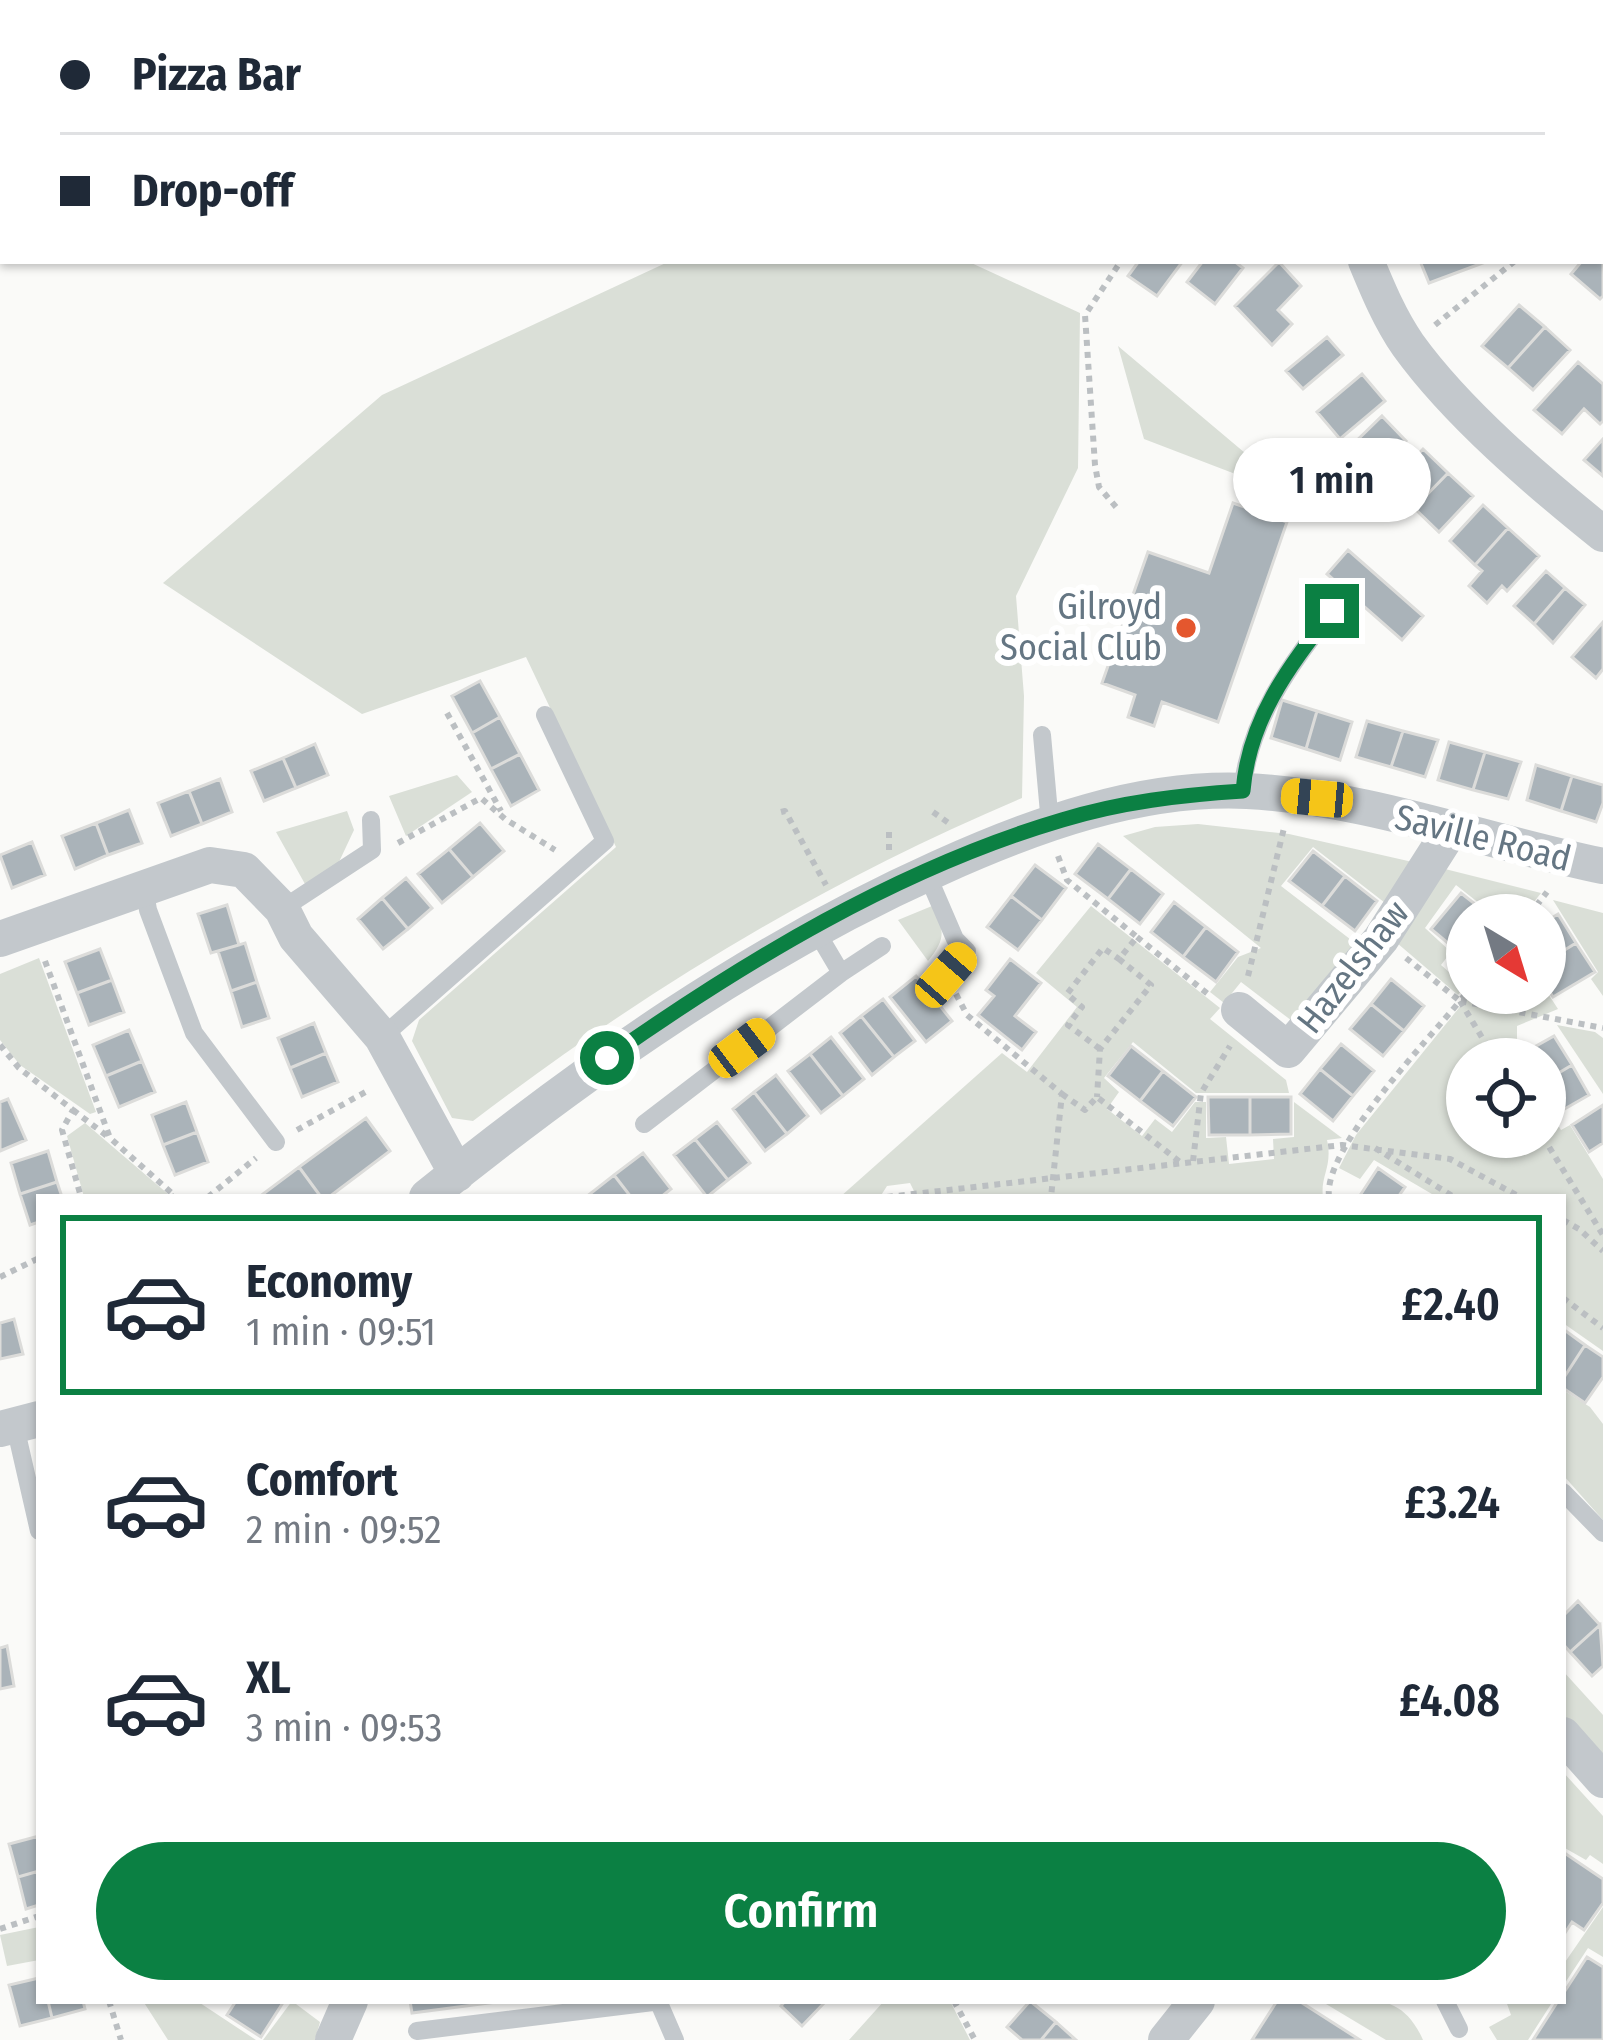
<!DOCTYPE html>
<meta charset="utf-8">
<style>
:root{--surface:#fff;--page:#f6f6f7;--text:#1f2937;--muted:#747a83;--line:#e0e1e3;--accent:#0b8043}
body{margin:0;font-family:"Fira Sans Condensed",sans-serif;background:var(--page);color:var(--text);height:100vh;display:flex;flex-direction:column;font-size:45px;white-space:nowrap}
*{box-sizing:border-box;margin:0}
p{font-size:39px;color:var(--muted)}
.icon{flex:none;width:66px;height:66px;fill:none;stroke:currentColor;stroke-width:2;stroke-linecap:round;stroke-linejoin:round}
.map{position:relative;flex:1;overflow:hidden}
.side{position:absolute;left:36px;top:1194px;width:1530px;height:810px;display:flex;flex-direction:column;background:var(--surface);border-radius:0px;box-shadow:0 3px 9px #0004}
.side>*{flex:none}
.banner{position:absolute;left:0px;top:0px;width:1605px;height:264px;box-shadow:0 3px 9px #0004;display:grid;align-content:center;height:264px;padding:0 60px;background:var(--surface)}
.needle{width:78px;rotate:142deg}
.fabs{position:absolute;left:1446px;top:894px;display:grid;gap:24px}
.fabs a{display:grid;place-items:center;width:120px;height:120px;border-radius:50%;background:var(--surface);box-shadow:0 3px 9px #0004;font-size:60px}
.end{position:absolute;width:54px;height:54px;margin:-27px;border:15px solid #0b8043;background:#fff;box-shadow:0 0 0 6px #fff}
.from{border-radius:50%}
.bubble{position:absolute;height:84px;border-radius:42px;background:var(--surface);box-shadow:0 3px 9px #0004;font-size:39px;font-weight:600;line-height:84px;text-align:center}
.car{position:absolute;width:36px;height:72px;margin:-36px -18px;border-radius:15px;box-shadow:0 0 9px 3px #0007;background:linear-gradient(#f5c518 24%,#345 0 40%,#f5c518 0 76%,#345 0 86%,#f5c518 0)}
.banner b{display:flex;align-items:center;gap:42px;height:114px;font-size:45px}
.banner b+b{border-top:3px solid var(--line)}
.banner i{width:30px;height:30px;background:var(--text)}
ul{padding:21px 0 0;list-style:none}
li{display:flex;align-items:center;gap:36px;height:180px;margin:0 24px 18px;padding:0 36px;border:6px solid transparent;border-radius:0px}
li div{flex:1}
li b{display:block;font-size:45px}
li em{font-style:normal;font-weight:600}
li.current{border-color:var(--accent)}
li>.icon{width:108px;height:108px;stroke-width:1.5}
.primary-button{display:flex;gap:24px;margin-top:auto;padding:24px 60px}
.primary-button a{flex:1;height:138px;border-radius:72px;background:var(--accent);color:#fff;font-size:48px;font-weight:600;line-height:138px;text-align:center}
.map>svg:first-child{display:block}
.green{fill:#dadfd7}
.building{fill:#aab3b9;stroke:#dcdcda;stroke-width:3}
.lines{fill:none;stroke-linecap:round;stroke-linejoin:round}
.path{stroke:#bbbfc2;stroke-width:6;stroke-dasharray:6 6;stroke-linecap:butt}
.lane{stroke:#c3c8cc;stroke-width:18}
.street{stroke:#c3c8cc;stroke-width:36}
.route{stroke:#0b8043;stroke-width:15}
.poi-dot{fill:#e4572e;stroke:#fff;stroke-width:4.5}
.labels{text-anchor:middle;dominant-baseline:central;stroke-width:12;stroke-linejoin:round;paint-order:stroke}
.poi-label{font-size:36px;fill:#657683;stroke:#fff;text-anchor:end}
.street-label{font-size:36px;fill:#657683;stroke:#fff}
</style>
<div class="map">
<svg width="1603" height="2040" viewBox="0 0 1603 2040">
<rect width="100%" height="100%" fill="#fafaf8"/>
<!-- green -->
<path class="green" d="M670,261H967L1080,313L1078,468L1016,596L1024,696L1022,798C823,882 645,990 473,1121L452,1118L412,1041L419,1020L616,847L526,657L362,714L163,583L382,395Z
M1118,346L1264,469L1251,480L1144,439Z
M457,775L472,792L406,836L389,796Z
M347,811L354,830L338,864L305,884L276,832Z
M1198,824L1289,834L1417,863L1389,906L1313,847L1281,886L1359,946L1296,1024L1241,982L1224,1003L1210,992L1238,957L1261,948L1123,836L1155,827Z
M1445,869L1541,893L1524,915H1494L1456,885L1425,928L1451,952L1441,965L1465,986L1458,995L1397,943Z
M1553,900L1603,913V996L1591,979L1598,972Z
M932,906C945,930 946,939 928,961L898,920Z
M1091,906L1220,1008L1210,1019L1286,1080L1289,1093H1196L1133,1042L1104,1078L1119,1092L1107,1109L1142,1136L1155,1119L1172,1132L1195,1102H1206V1138L1226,1137L1229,1164L1274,1159L1273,1139L1294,1137V1102L1342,1138L1327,1140C1333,1166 1320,1176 1323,1197H917L910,1183L887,1186L880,1197H840L1002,1053L1027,1072L1077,1007L1036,973Z
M39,958L96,1112L90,1114L20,1065L0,1040V974Z
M1545,989L1558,1009L1517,1026V1059H1467V1137H1545V1104L1561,1130L1570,1125L1603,1179V1351L1563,1323V1197H1437L1374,1160L1360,1179L1339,1168L1356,1135L1471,993H1545Z
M1557,1025L1595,1032L1603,1038V1094Z
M85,1123L168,1194L84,1197L67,1136Z
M1563,1390L1590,1407L1603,1424V1520L1563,1475Z
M1563,1671L1603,1715V1759L1563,1715Z
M1563,1772L1603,1816V1864L1590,1855L1586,1860L1563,1847Z
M1603,1907V1957L1588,1948L1563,1986V1965Z
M39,1927V1960L7,1966L0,1935Z
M143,2001H197L256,2040H168Z
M292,2001L320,2022L315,2040H263Z
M884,2001H950L970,2040H849Z
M1321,2001C1368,2001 1401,1990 1423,2040H1386Z
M1506,2001H1553L1528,2040H1497L1489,2027L1511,2015Z"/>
<!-- building -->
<path class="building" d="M1603,237V296L1600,299L1571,274L1582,261H1602Z
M1139,261H1183L1157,296L1128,276Z
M1203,261H1234L1243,268L1215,304L1187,282Z
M1420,261H1488L1429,283Z
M1279,262L1301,286L1278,310L1292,324L1272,345L1235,306Z
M1519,305L1545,327L1508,368L1482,346Z
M1545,327L1570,350L1533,390L1508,368Z
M1327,337L1343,355L1303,389L1286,371Z
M1578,362L1603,384V421L1600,424L1584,409L1562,434L1534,410Z
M1362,374L1385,401L1340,439L1317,412Z
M1382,416L1406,441L1368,478L1344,453Z
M1603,439V476L1584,460Z
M1423,449L1448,473L1414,508L1389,484Z
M1448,473L1473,496L1439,532L1414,508Z
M1233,503L1287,522L1218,722L1162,702L1154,726L1128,717L1135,695L1102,683L1148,552L1209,573Z
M1483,505L1508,528L1475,565L1450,541Z
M1508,528L1539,556L1507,591L1502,586L1487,603L1469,586L1482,571L1475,565Z
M1348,550L1423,616L1402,640L1327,574Z
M1546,571L1565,588L1534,624L1514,606Z
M1565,588L1585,605L1553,643L1534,624Z
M1603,622V669L1596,678L1572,657Z
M480,681L500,717L472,733L452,696Z
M1282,700L1317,711L1306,749L1271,738Z
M1317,711L1352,722L1340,760L1306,749Z
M500,717L520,754L491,769L472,733Z
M1367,721L1403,731L1391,767L1356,757Z
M1403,731L1438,740L1425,777L1391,767Z
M1449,742L1485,752L1473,790L1438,780Z
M315,744L328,775L296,788L283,758Z
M1485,752L1521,762L1508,799L1473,790Z
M520,754L539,790L511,806L491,769Z
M283,758L296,788L264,801L251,771Z
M1536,765L1572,776L1561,811L1527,800Z
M1572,776L1603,785V803L1596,822L1561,811Z
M220,779L232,812L202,824L189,791Z
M189,791L202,824L171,836L158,803Z
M129,810L142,843L108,855L96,823Z
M96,823L108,855L75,869L62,836Z
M480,823L504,851L473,877L449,849Z
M32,842L45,875L12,888L0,855Z
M1098,844L1131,869L1108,899L1075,874Z
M449,849L473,877L442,903L418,874Z
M1313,851L1345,876L1322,906L1289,881Z
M1035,865L1066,888L1042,920L1011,896Z
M1131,869L1163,894L1140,924L1108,899Z
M1345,876L1377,901L1355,931L1322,906Z
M406,878L432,908L408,929L382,898Z
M1461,893L1485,912L1467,915V935L1455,949L1431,929Z
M1011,896L1042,920L1018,950L987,927Z
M382,898L408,929L383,949L358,919Z
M1174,902L1206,927L1183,957L1151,932Z
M227,905L239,945L211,953L198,914Z
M1558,914L1576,943L1545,962V922Z
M1206,927L1238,952L1216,982L1183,957Z
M245,943L257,982L231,991L218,951Z
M1576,943L1595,972L1553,997L1545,984V962Z
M100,949L112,980L77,993L65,962Z
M1010,959L1041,983L1015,1016L1036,1032L1022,1050L978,1015L994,996L986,990Z
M916,976L952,1021L926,1042L890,997Z
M1391,979L1424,1006L1404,1031L1371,1004Z
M112,980L124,1012L89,1025L77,993Z
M257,982L269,1018L242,1027L231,991Z
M883,999L915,1041L894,1057L861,1016Z
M1371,1004L1404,1031L1383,1056L1350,1029Z
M861,1016L894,1057L872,1075L840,1033Z
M314,1023L326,1053L290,1068L278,1038Z
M129,1030L142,1061L106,1076L93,1045Z
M1554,1036L1572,1065L1545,1081V1059L1518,1056Z
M831,1037L864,1079L843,1096L810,1054Z
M1341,1044L1374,1071L1353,1096L1320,1069Z
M1131,1046L1163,1071L1140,1101L1108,1076Z
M326,1053L338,1082L302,1097L290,1068Z
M810,1054L843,1096L821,1113L788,1071Z
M142,1061L155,1092L119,1107L106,1076Z
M1572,1065L1589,1095L1554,1115L1545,1100V1081Z
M1320,1069L1353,1096L1333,1121L1300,1094Z
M1163,1071L1196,1097L1173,1126L1140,1101Z
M776,1075L808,1116L787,1134L754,1092Z
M754,1092L787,1134L765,1151L733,1109Z
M1208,1097H1250V1135H1209Z
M1250,1097H1291V1134L1250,1135Z
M8,1099L26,1140L0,1151V1102Z
M186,1102L197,1132L163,1145L152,1115Z
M1603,1105V1143L1589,1152L1572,1125Z
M366,1118L390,1151L329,1197H321L299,1167Z
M717,1122L750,1163L728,1180L695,1139Z
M197,1132L208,1162L175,1175L163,1145Z
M695,1139L728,1180L707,1197L674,1155Z
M48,1151L57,1182L20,1194L11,1163Z
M643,1153L671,1189L661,1197H631L614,1175Z
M299,1167L321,1197H259Z
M1378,1168L1405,1187L1398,1197H1359Z
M614,1175L631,1197H586Z
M57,1182L62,1197H39V1222L30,1225L20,1194Z
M14,1319L23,1354L0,1359V1323Z
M1563,1329L1585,1345L1563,1379Z
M1585,1345L1603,1357V1377L1585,1403L1563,1388V1379Z
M1578,1601L1600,1625L1570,1652L1563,1644V1616Z
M1600,1625L1603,1666L1592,1676L1570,1652Z
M7,1646L14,1686L0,1689V1648Z
M39,1836V1871L18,1877L9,1844Z
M1563,1852L1603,1879V1903L1584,1930L1572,1922L1563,1936Z
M39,1871V1905L26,1909L18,1877Z
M1587,1957L1603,1967V2040H1533L1558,2001H1563V1994Z
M39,1978V2001H48L52,2018L20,2026L9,1985Z
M48,2001H83L85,2009L52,2018Z
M236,2001H284L261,2037L227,2015Z
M410,2001H504L412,2013Z
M785,2001H826L802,2026L781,2006Z
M1030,2001L1056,2022L1041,2040H1022L1007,2027Z
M1277,2001H1299L1360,2040H1252Z
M1056,2022L1076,2040H1041Z"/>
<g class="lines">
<!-- path -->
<path class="path" d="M1435,325L1515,261
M1116,507L1099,487L1095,465L1085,315L1121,261
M447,713L501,811
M781,812L785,811L826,885
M933,812L950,824
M889,832V853
M398,843L481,798L505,819L555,850
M1058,856L1067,880L1137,937L1119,959L1151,985L1100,1049L1097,1097
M1529,915L1547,892
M1137,937L1209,995
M1406,958L1460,1001L1467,992
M45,961L110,1138L175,1196L172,1197
M1248,976L1284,828
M956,994L967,1015L1062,1094L1051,1197
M1460,1001L1495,1059
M0,1045L19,1068L73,1110L62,1130L81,1197
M1100,1049L1068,1025L1082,1007L1067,994L1103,948L1119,959
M1062,1094L1085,1110L1097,1097L1180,1162
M73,1110L107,1136
M297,1130L369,1090
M1543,1137L1603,1235
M1375,1148L1454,1197
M1193,1161L1201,1093L1230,1046
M208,1197L256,1158
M887,1197L1342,1145L1450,1159L1520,1197
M1329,1197C1323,1149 1427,1041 1460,1001L1603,1028
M1563,1220L1579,1229L1603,1251
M0,1277L39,1258
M1563,1298L1603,1328
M0,1929L39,1916
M109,2001L121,2040
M954,2001L975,2040"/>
<!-- lane -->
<path class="lane" d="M1042,735L1050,824
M1242,791C1250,718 1289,667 1332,611
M927,874L955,939L967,951L946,975
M144,886L148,910L194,1033L276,1142
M282,909L372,850L371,820
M815,929L841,973
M382,1037L605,841L545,715
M644,1124L841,973L882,946
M15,1426L39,1531
M1563,1492L1603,1533
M1445,2001L1459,2029
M659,2003L675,2040
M417,2031L661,2001"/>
<!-- street -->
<path class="street" d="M726,0V3
M1059,3L1060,0
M1409,3L1411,0
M1602,204H1603
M1366,261C1378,290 1390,319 1408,345C1457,413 1537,481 1603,534
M0,939L210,865L244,870L282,909L296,937L382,1037L457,1174
M1239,1010L1288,1050L1381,939L1451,829
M427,1197C587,1068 752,952 939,868C1034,825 1141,786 1247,791C1368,797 1485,842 1603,866
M0,1429L39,1419
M1563,1735L1603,1780
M333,2040L350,2001
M1166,2040L1197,2001"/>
</g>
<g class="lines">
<!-- route -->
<path class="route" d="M607,1058C745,961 899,868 1062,820C1121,802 1181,795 1243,791C1249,718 1289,667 1332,611"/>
</g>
<!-- markers -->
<circle class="poi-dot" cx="1186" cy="628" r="12"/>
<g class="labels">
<!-- poi labels -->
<g class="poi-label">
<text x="1162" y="607">Gilroyd<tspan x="1162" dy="41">Social Club</tspan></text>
</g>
<!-- street labels -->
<g class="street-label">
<text transform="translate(1483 838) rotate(14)">Saville Road</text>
<text transform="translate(1353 967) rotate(-52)">Hazelshaw</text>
</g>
</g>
</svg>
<div class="fabs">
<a><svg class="needle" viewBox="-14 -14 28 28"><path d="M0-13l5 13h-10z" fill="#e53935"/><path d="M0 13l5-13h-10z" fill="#747a83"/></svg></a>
<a><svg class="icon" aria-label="locate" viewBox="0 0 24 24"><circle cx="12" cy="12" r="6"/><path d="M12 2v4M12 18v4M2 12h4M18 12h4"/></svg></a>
</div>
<i class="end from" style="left:607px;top:1058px"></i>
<i class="end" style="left:1332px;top:611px"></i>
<div class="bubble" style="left:1233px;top:438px;width:198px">1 min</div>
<i class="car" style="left:1317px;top:798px;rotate:275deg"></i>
<i class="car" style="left:946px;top:975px;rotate:41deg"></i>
<i class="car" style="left:742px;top:1048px;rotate:53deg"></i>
<div class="banner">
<b><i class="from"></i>Pizza Bar</b>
<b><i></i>Drop-off</b>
</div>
<section class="side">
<ul>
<li class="current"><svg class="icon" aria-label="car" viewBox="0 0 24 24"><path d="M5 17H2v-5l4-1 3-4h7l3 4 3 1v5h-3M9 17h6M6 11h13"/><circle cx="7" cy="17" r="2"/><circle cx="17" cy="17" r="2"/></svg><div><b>Economy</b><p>1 min · 09:51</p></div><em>£2.40</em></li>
<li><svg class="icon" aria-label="car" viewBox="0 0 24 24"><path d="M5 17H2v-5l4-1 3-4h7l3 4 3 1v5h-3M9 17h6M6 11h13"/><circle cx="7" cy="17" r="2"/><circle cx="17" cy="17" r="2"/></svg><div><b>Comfort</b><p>2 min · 09:52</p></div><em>£3.24</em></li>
<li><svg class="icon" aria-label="car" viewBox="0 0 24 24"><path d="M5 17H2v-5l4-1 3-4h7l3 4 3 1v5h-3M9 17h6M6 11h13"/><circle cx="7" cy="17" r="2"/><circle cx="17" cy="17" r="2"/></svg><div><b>XL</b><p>3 min · 09:53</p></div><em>£4.08</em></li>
</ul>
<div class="primary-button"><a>Confirm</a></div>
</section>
</div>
